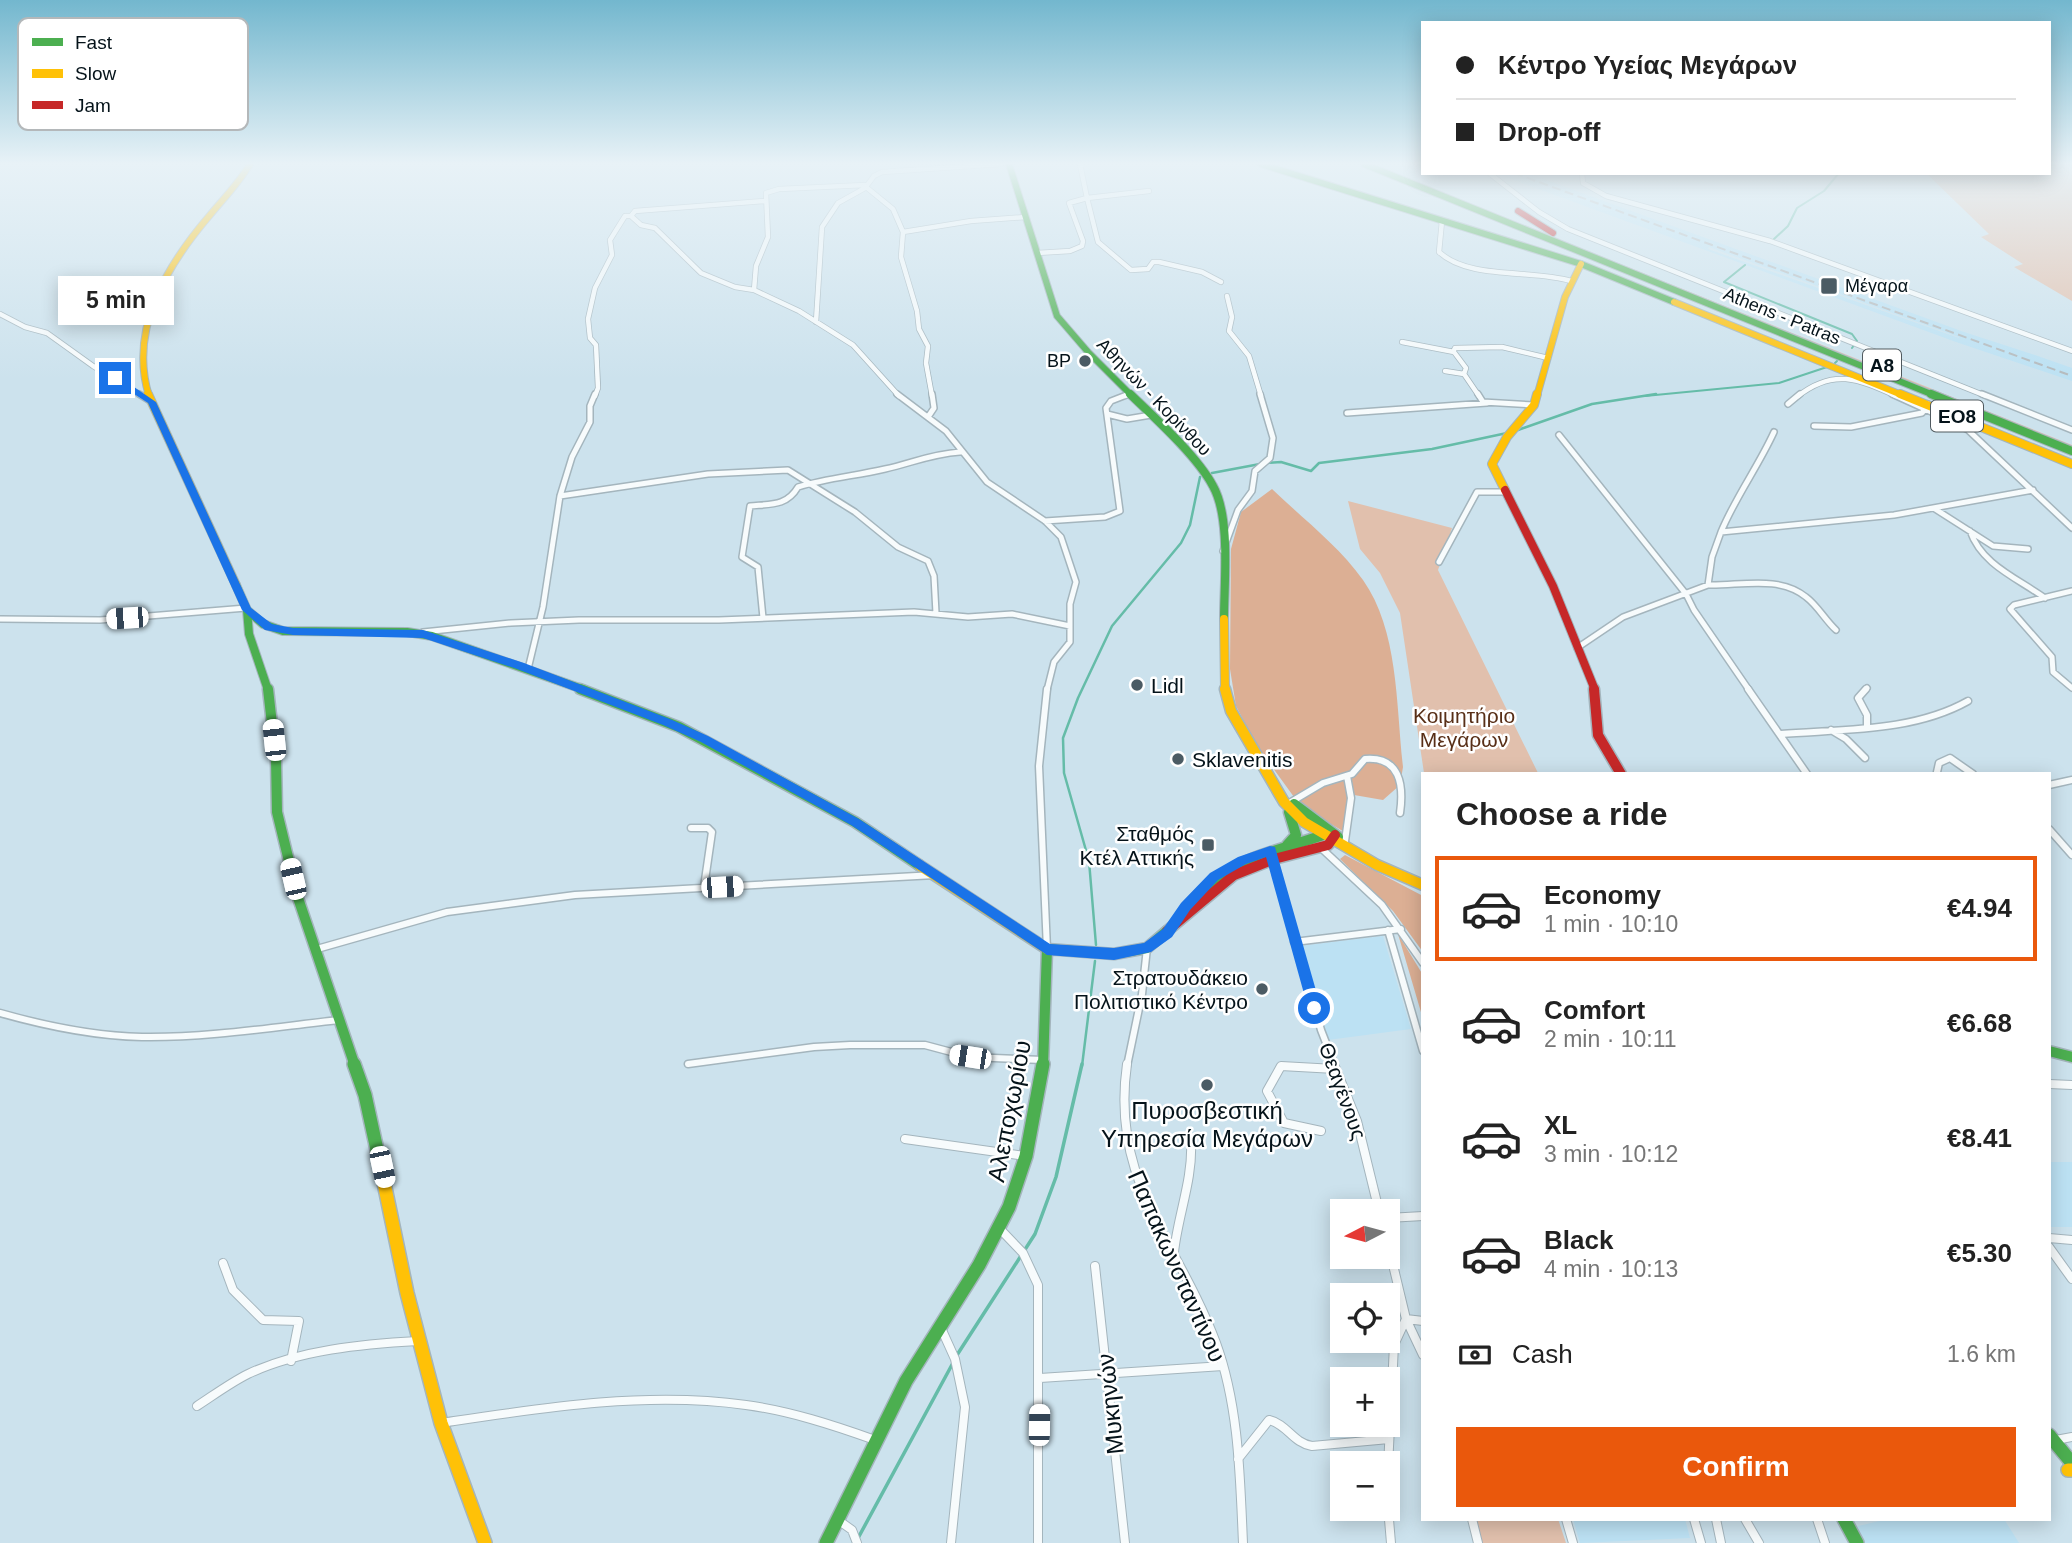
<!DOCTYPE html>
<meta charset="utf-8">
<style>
:root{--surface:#fff;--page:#f2f2f2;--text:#222;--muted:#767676;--line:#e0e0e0;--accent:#ea580c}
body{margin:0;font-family:Arial,sans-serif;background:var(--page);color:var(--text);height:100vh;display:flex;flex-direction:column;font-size:26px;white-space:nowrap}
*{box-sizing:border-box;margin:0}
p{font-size:23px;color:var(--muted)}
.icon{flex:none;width:38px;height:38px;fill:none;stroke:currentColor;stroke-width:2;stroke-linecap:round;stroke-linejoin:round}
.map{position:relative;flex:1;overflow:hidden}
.details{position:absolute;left:1421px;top:772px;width:630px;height:749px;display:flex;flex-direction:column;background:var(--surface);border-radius:0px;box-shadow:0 4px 18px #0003}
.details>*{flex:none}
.hud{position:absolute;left:1421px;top:21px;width:630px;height:154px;border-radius:0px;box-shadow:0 4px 18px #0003;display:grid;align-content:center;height:154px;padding:0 35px;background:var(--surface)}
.needle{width:46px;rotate:264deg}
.tools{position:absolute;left:1330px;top:1199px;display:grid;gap:14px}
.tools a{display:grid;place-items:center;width:70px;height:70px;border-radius:0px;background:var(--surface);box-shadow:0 4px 18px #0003;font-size:35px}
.end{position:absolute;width:32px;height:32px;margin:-16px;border:9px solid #1a73e8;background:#fff;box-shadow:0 0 0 4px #fff}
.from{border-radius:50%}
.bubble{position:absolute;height:49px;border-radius:0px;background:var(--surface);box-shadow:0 4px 18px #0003;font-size:23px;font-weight:800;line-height:49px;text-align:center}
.car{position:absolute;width:21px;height:42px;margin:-21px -10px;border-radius:9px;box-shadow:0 0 5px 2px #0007;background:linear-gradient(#fff 24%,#345 0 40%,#fff 0 76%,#345 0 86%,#fff 0)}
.hud b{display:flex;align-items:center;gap:24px;height:66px;font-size:26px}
.hud b+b{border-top:2px solid var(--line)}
.hud i{width:18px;height:18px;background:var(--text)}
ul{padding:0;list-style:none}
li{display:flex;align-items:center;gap:21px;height:105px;margin:0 14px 10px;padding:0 21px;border:4px solid transparent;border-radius:0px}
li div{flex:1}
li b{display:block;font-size:26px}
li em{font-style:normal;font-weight:800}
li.active{border-color:var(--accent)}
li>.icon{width:63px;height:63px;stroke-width:1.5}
h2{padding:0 35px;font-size:32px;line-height:84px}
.pay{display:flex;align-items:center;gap:18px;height:77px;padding:0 35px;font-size:26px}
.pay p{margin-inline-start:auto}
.action{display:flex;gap:14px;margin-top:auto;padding:14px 35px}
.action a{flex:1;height:80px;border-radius:0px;background:var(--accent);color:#fff;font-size:28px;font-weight:800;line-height:80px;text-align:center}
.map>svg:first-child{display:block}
.built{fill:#bce1f3;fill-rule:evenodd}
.green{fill:#e1c0ad}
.forest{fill:#dcaf94}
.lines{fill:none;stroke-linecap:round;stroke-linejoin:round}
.stream-far2{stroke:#65bca8;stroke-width:2}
.stream-far1{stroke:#65bca8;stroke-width:2.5}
.stream{stroke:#65bca8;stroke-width:3.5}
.street-far3-casing{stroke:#a4b5bd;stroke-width:6}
.street-far2-casing{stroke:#a4b5bd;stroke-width:8}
.street-far1-casing{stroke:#a4b5bd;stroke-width:9}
.street-casing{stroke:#a4b5bd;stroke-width:10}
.fast-far3-casing{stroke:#a4b5bd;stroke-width:8}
.fast-far2-casing{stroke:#a4b5bd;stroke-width:10}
.fast-far1-casing{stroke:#a4b5bd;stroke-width:13}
.fast-casing{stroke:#a4b5bd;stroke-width:16}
.slow-far3-casing{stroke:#a4b5bd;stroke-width:8}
.slow-far2-casing{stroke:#a4b5bd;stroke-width:10}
.slow-far1-casing{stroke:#a4b5bd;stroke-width:13}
.slow-casing{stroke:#a4b5bd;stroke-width:16}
.jam-far2-casing{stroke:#a4b5bd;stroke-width:8}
.jam-far1-casing{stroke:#a4b5bd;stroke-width:10}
.jam-casing{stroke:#a4b5bd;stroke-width:13}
.street-far3{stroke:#f7fbfc;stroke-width:4.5}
.street-far2{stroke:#f7fbfc;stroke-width:5}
.street-far1{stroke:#f7fbfc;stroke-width:6}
.street{stroke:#f7fbfc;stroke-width:8}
.fast-far3{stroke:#4caf50;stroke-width:6}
.fast-far2{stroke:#4caf50;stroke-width:8}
.fast-far1{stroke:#4caf50;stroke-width:10}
.fast{stroke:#4caf50;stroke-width:13}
.slow-far3{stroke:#ffc107;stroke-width:6}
.slow-far2{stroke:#ffc107;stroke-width:8}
.slow-far1{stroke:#ffc107;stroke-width:10}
.slow{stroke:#ffc107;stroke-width:13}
.jam-far2{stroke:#c62828;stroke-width:6}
.jam-far1{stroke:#c62828;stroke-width:8}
.jam{stroke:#c62828;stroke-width:10}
.rail{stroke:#b4babd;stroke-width:2;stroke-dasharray:9 4.5;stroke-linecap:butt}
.route{fill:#1a73e8}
.poi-dot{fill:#4b5b64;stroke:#fff;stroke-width:2.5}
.labels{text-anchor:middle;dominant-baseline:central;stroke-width:5;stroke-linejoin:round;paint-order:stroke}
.far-poi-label{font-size:18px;fill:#05131a;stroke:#fff;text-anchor:start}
.far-street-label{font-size:18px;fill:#05131a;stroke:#fff}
.shield{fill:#fff;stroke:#505a5f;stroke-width:2}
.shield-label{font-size:19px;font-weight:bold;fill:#05131a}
.poi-label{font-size:21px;fill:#05131a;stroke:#fff;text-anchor:start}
.park-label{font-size:21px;fill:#582f17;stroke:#fff}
.street-label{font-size:21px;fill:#05131a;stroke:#fff}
.near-poi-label{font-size:24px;fill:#05131a;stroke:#fff}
.near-street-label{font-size:24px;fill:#05131a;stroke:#fff}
.key{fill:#fff;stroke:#b4b8ba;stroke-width:2}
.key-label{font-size:19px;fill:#05131a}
</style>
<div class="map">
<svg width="2072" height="1543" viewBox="0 0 2072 1543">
<rect width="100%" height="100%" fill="#cce2ed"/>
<!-- built -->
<path class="built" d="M1495,173H1527L1964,332L2035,355L2072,368V381L1956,342ZM1709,247L1959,337V338L1708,249Z
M1383,936L1411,1029L1328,1040L1299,946Z
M2049,1162H2072V1227H2049Z
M1573,1519H1685L1690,1538L1580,1543Z
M1888,1519H2004L2019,1543H1863L1854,1527Z"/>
<!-- green -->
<path class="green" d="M1371,164L2072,445V447Z
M2049,164H2072V301L2014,267L2023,264L1981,237L1989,234L1926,173H2049Z
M1348,501L1452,528L1438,570L1538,773H1424L1400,613L1380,573L1360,549Z
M1475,1519H1558L1566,1543H1481Z"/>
<!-- forest -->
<path class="forest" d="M1272,489C1302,518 1338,545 1363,580C1399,631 1396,706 1403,767L1400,785L1383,800L1354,795L1346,833L1316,815L1294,797L1257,746L1236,706L1230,669L1231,549L1241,512Z
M1345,855L1423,896V952L1393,911L1340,859Z
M1398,934L1423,975V1019Z"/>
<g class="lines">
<!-- stream-far2 -->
<path class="stream-far2" d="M1774,239L1788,226L1797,208L1824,191L1839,173
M1745,265L1724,282L1852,334L1857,341L1852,348
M1835,363L1837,361
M1645,396L1779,383L1827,367"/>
<!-- stream-far1 -->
<path class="stream-far1" d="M1518,430L1592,404L1656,394
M1266,463L1281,462L1311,471L1319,463L1432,449L1507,433
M1212,473L1260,464
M1096,945L1089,861L1064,773L1063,738L1078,698L1112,626L1181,543L1190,525L1200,477
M1082,1066L1095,961"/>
<!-- stream -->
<path class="stream" d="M957,1355L1035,1234L1056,1177L1082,1064
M857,1540L954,1361"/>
<defs>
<path id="street-far3" d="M1489,173L1539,212L1568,229L1986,396
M1582,173L1583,183L1606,196L1770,241L2072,351
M866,187L893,209L903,232L971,221L1026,217
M1149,191L1087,198L1098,242L1131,270L1148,269L1153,262H1159L1202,272L1221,282
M631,216L635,211L765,201
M1442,221L1439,252C1469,280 1532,269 1571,281
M903,232L901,257L917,311L919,329L928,346L926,363L932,396
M1037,253L1070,251L1082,246L1083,241L1069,203L1087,198L1080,164
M754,290L756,266L768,237L766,193L779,189L865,185
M1227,296L1232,317L1229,331L1249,356L1261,396
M0,314L25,327L47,333L93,366L142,396
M816,322L822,227L838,203L865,188L874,176L882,172L1001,164
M1402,342L1454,352L1466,368L1464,374
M1453,352L1455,348L1502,347L1548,358
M1445,371L1464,374L1479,396
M595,396L598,388L596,345L590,338L588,319L595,288L612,255L610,240L625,216H631L641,225L655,228L701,273L735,287L754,290L799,311L853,345L899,396
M1125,396L1129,394
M1798,396C1834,368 1858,379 1896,396"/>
<path id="street-far2" d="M139,394L152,402
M897,394L946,431L987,482L1045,521L1061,537L1076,582L1070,604V642L1054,662L1047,690
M1478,394L1483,402L1534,405
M1892,394L1925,409
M1982,394L2072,430
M1788,404L1800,394
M1928,404L1925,409L1968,430L2072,528
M1347,413L1487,403
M1107,414L1127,419L1151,415
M928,417L934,408L932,394
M1814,426L1851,427L1922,413L1925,409
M1559,435L1686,594L1694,610L1749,690
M560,496L708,474L788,470L855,512L898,547L928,561L934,576L936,613
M1935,509L1993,546L2028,549
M1045,521L1105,517L1120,511L1106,408L1111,401L1129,394
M1970,531C1982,565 2017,578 2045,598
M1721,532C1736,496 1758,467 1774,432
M1223,551L1238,510L1252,491L1255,471L1270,458L1273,438L1260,394
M1439,562L1477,492H1505
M1708,585C1740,586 1779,575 1806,597C1818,606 1825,620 1836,630
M2072,591L2014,605L2010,609L2052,657L2053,672L2072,688
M763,618L758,567L742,557L750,506C771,504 787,506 798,487C827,478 855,476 885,469C912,463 931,454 960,452
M0,619L100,620L246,608
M423,632L511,623L579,620H719L914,612L968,617L1012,614L1070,626
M1577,648L1623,617L1708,585L1712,557L1721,532L1894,515L2033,490
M528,669L543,607L560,496L572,457L590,422V406L595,394
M1865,690L1867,688"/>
<path id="street-far1" d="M1047,689L1039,766L1047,949
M1748,689L1807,774
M1866,689L1858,698L1867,715V725
M1831,730L1846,739L1865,758
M1781,734C1843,729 1913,732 1968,701
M1937,772L1939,763L1950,758L1973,774
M2049,785L2072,780
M1291,802L1323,783L1352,774L1365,759C1400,756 1404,785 1400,813
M691,828H708L712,832L704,887
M2049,829L2072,855
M1345,841L1351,798L1347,776
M1320,847L1382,905L1423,963
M1273,858L1321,1030L1335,1066
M1388,930L1423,1051
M1294,942L1401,929
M317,949L447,912L575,895L935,875
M0,1013C46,1026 94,1036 142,1037C208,1038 274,1027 339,1020
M688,1064L814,1047L850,1045H925L970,1057L1043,1060
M1127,1066L1142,994L1147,948"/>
<path id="street" d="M1127,1064C1110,1182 1178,1241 1216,1343C1239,1406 1240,1477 1243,1543
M1334,1064L1357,1121L1379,1211
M2049,1084L2072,1085
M1321,1131L1284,1123L1267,1091L1281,1066L1335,1069
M905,1139L1025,1156
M1388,1218L1423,1216
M1000,1229L1023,1253L1038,1285V1543
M2049,1238L2072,1240
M1388,1244L1406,1319L1394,1345L1388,1467
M2049,1247L2072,1279
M1174,1252C1178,1215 1193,1179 1191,1142
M223,1263L233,1290L263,1320L299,1321L291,1361
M1095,1266L1125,1543
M1423,1321L1406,1319L1423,1355
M941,1328L955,1359L965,1407L951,1543
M1040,1378L1223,1366
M197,1406C214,1395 230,1383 248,1374C299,1350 362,1344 418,1341
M441,1423C541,1408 645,1391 746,1405C790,1411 833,1425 875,1440
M2056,1440L2072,1437
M1238,1459L1269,1420C1287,1424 1293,1443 1312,1446L1389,1439
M1388,1508L1391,1543
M1472,1519L1478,1543
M1566,1519L1573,1543
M1694,1519L1701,1543
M1716,1519L1721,1543
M1745,1519L1759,1543
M1817,1519L1825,1543
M838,1520L852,1530L857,1543"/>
<path id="fast-far3" d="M1009,164L1057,316L1088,352L1132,396
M1261,164L1581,264L1674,302
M1364,164L1936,396"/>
<path id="fast-far2" d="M1130,394C1155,418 1197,456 1213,486C1231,518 1224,582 1224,619
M1931,394L2072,451
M236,585L247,610L263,624L283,631L407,632L432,636L585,690
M247,610L249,634L268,690"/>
<path id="fast-far1" d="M268,689L276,759L277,812L298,898L355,1066
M580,689L679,727L855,822L919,865
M1294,804L1338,837
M1287,845L1296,835L1289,812
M1182,914C1224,858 1264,856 1326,834
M2049,1051L2072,1057
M1043,1066L1047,949L1114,954L1147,948L1167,931"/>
<path id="fast" d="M354,1064L365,1095L379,1159
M2049,1435L2072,1463
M1844,1519L1857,1543
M826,1543L906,1381L979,1265L1009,1207L1026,1156L1043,1064"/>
<path id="slow-far3" d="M1674,302L1904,396
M149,396C128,328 168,264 210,215C224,198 239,183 250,164
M1537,396L1565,297L1581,264"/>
<path id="slow-far2" d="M148,394L236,585
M1900,394L2072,464
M1505,490L1492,464L1507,437L1534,405L1537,394
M1224,619L1225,690"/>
<path id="slow-far1" d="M1225,689L1231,711L1284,802L1304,822L1377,865L1423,885
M919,865L1047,949"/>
<path id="slow" d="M379,1159L407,1293L441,1423L485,1543
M2068,1470H2072"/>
<path id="jam-far2" d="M1518,211L1553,233"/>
<path id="jam-far1" d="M1505,490L1553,586L1595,690"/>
<path id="jam" d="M1594,689L1598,735L1621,774
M1167,931L1234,875L1274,859L1328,845L1335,835"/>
</defs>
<!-- street-far3 casing -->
<use href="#street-far3" class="street-far3-casing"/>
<!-- street-far2 casing -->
<use href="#street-far2" class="street-far2-casing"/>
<!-- street-far1 casing -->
<use href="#street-far1" class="street-far1-casing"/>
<!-- street casing -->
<use href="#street" class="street-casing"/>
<!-- fast-far3 casing -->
<use href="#fast-far3" class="fast-far3-casing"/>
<!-- fast-far2 casing -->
<use href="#fast-far2" class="fast-far2-casing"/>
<!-- fast-far1 casing -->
<use href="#fast-far1" class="fast-far1-casing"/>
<!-- fast casing -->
<use href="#fast" class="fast-casing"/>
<!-- slow-far3 casing -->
<use href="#slow-far3" class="slow-far3-casing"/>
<!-- slow-far2 casing -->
<use href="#slow-far2" class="slow-far2-casing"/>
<!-- slow-far1 casing -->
<use href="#slow-far1" class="slow-far1-casing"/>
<!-- slow casing -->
<use href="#slow" class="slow-casing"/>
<!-- jam-far2 casing -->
<use href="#jam-far2" class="jam-far2-casing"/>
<!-- jam-far1 casing -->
<use href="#jam-far1" class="jam-far1-casing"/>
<!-- jam casing -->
<use href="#jam" class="jam-casing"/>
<!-- street-far3 -->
<use href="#street-far3" class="street-far3"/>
<!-- street-far2 -->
<use href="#street-far2" class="street-far2"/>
<!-- street-far1 -->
<use href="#street-far1" class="street-far1"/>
<!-- street -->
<use href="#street" class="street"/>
<!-- fast-far3 -->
<use href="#fast-far3" class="fast-far3"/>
<!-- fast-far2 -->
<use href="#fast-far2" class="fast-far2"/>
<!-- fast-far1 -->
<use href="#fast-far1" class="fast-far1"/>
<!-- fast -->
<use href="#fast" class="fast"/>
<!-- slow-far3 -->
<use href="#slow-far3" class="slow-far3"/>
<!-- slow-far2 -->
<use href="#slow-far2" class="slow-far2"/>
<!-- slow-far1 -->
<use href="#slow-far1" class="slow-far1"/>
<!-- slow -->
<use href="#slow" class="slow"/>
<!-- jam-far2 -->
<use href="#jam-far2" class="jam-far2"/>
<!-- jam-far1 -->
<use href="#jam-far1" class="jam-far1"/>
<!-- jam -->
<use href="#jam" class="jam"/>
<!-- rail -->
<path class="rail" d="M1514,173L2072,376"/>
</g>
<!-- sky -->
<linearGradient id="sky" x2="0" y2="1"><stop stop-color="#73b7ce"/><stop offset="0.43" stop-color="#e8f2f7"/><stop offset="1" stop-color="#e8f2f7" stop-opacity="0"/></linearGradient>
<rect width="2072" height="380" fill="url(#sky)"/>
<!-- route -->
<path class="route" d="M112,376H118L156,402L251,608L272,624L293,628L423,630L524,663L670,719L708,736L859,819L1050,944L1114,948L1144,943L1163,929L1181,903L1210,873L1238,857L1270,846L1275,847L1321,1008L1319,1012L1314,1014L1308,1008L1266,857L1246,864L1218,880L1190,910L1172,937L1151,952L1114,960L1047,955L851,825L701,742L663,725L517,669L423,638L293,635L265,630L242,610L148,403L112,380Z"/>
<!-- markers -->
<g class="poi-dot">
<rect x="1820" y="277" width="18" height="18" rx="3.5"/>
<circle cx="1085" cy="361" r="7"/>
<circle cx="1137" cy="685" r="7"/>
<circle cx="1178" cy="759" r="7"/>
<rect x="1201" y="838" width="14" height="14" rx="3.5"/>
<circle cx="1262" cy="989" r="7"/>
<circle cx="1207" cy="1085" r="7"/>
</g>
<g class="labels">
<!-- far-poi labels -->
<g class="far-poi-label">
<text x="1845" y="286">Μέγαρα</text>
<text x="1071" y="361" text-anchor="end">BP</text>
</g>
<!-- far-street labels -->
<g class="far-street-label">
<text transform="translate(1782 316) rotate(22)">Athens - Patras</text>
<text transform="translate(1154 397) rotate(46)">Αθηνών - Κορίνθου</text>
</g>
<!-- shield labels -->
<g class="shield">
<rect x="1863" y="349.5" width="38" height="31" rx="5"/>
<rect x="1931" y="400.5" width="52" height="31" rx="5"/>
</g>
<g class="shield-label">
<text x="1882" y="365">Α8</text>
<text x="1957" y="416">ΕΟ8</text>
</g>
<!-- poi labels -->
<g class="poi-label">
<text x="1151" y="685">Lidl</text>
<text x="1192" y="759">Sklavenitis</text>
<text x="1194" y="833" text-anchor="end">Σταθμός<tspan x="1194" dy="24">Κτέλ Αττικής</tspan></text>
<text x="1248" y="977" text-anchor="end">Στρατουδάκειο<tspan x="1248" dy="24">Πολιτιστικό Κέντρο</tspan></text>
</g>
<!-- park labels -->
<g class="park-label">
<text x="1464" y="715">Κοιμητήριο<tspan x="1464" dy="24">Μεγάρων</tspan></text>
</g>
<!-- street labels -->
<g class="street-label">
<text transform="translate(1343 1091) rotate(70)">Θεαγένους</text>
</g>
<!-- near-poi labels -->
<g class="near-poi-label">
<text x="1207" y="1110">Πυροσβεστική<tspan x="1207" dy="28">Υπηρεσία Μεγάρων</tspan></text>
</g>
<!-- near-street labels -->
<g class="near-street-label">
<text transform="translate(1009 1111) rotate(-79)">Αλεποχωρίου</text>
<text transform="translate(1177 1266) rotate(66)">Παπακωνσταντίνου</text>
<text transform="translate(1110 1404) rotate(-96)">Μυκηνών</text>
</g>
</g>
<!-- legend -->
<rect x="18" y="18" width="230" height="112" rx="10" class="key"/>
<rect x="32" y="38" width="31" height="8" fill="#4caf50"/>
<rect x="32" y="69" width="31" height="9" fill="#ffc107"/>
<rect x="32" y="101" width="31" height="8" fill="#c62828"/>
<g class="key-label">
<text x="75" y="49">Fast</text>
<text x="75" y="80">Slow</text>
<text x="75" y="112">Jam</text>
</g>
</svg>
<div class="tools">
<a><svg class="needle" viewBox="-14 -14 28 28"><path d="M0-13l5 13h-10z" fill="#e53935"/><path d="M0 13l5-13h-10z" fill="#767676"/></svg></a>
<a><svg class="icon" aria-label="locate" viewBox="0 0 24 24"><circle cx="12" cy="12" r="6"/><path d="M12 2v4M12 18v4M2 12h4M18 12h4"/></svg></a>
<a>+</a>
<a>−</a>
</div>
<i class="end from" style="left:1314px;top:1008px"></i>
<i class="end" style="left:115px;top:378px"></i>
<div class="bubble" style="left:58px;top:276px;width:116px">5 min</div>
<i class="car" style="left:127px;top:618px;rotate:266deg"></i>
<i class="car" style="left:274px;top:740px;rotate:354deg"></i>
<i class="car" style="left:293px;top:879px;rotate:347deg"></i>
<i class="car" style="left:722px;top:887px;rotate:87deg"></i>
<i class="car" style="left:970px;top:1057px;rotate:279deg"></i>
<i class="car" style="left:382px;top:1167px;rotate:168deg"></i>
<i class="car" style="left:1039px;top:1425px;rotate:1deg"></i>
<div class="hud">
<b><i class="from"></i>Κέντρο Υγείας Μεγάρων</b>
<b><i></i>Drop-off</b>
</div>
<section class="details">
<h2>Choose a ride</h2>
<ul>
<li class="active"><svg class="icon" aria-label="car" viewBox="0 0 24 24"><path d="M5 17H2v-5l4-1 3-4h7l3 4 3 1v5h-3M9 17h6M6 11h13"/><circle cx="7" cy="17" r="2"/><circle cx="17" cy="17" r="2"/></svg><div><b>Economy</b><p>1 min · 10:10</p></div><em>€4.94</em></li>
<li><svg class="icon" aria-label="car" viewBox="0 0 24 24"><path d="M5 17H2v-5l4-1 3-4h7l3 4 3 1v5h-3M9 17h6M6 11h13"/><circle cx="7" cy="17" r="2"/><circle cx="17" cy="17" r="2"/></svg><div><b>Comfort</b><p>2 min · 10:11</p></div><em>€6.68</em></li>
<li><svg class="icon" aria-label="car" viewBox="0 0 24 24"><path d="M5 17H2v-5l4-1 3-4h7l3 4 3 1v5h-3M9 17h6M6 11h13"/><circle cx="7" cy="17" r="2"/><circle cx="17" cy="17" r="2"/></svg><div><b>XL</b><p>3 min · 10:12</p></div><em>€8.41</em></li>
<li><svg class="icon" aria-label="car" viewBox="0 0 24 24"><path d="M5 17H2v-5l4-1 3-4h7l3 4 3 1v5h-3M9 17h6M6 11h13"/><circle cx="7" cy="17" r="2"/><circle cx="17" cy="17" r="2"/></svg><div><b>Black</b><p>4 min · 10:13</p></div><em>€5.30</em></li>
</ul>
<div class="pay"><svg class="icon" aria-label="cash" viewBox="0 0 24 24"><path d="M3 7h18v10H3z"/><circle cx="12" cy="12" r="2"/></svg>Cash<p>1.6 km</p></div>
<div class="action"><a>Confirm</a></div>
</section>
</div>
